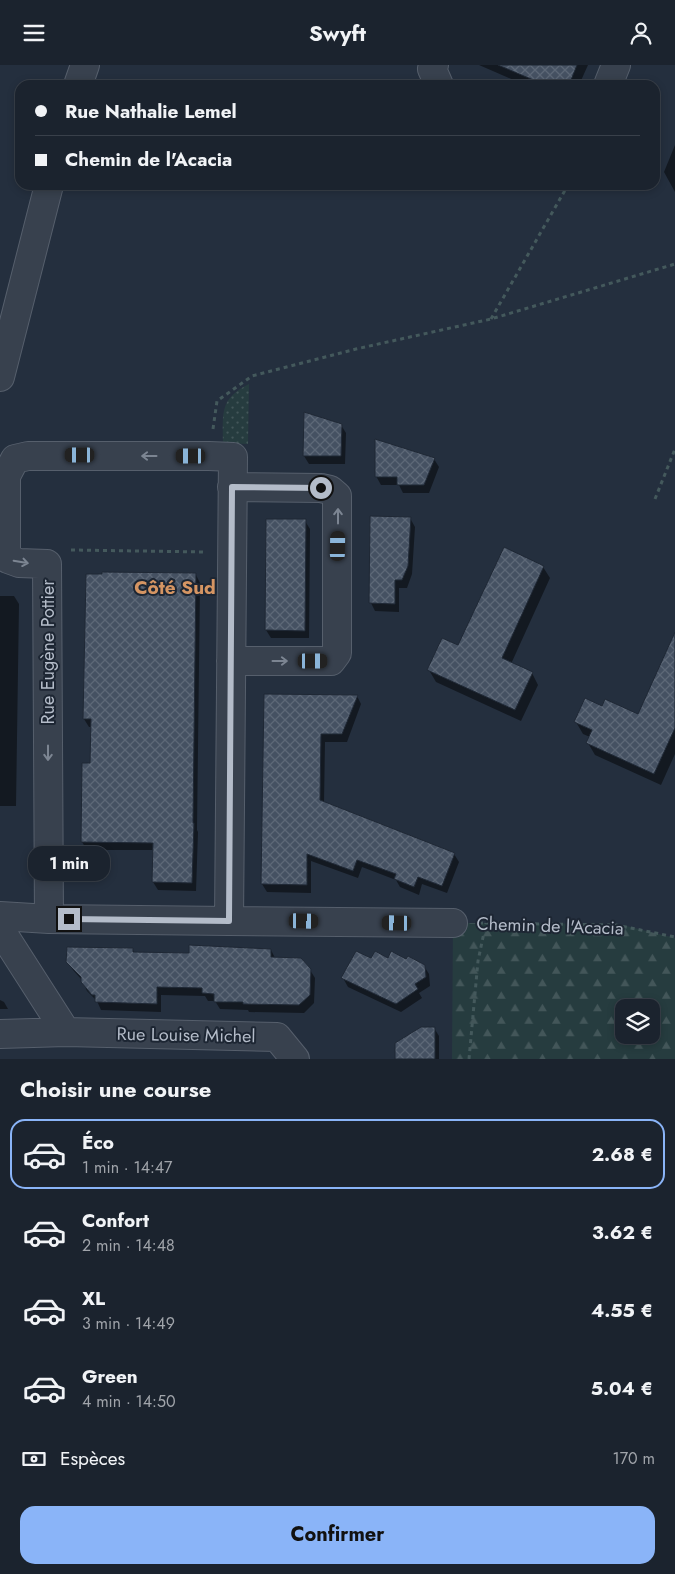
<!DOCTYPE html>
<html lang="fr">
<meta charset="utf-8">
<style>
:root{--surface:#1b232e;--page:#242b36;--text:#f1f3f6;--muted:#a0a4aa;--line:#39404a;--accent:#8ab4f8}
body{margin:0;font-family:Jost,sans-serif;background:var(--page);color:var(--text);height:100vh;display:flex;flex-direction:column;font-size:19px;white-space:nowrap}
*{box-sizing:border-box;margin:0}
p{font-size:16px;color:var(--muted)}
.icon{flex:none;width:28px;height:28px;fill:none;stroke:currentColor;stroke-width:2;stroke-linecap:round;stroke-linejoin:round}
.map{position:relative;height:994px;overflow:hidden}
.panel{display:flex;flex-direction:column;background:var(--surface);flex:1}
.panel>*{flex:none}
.banner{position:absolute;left:15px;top:15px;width:645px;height:110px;border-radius:15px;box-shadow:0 2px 8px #0003,0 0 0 1px var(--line);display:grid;align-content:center;height:110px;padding:0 20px;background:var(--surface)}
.buttons{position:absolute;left:615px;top:934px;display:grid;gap:10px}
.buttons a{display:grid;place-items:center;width:45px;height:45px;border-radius:10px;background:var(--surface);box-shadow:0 2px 8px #0003,0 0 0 1px var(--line);font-size:25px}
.end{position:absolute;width:22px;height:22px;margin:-11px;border:6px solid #b4bcc9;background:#111;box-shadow:0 0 0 2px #111}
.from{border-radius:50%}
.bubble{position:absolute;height:35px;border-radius:15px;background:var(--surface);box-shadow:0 2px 8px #0003,0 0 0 1px var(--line);font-size:16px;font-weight:700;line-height:35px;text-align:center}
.car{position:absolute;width:15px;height:30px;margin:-15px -8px;border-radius:6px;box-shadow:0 0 4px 1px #0007;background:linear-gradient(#222 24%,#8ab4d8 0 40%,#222 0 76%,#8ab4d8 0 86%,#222 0)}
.banner b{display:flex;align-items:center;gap:18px;height:48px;font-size:19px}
.banner b+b{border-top:1px solid var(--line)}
.banner i{width:12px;height:12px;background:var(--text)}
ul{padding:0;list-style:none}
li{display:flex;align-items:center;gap:15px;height:70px;margin:0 10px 8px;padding:0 10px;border:2px solid transparent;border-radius:15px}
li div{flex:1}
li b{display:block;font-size:19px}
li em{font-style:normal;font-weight:700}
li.selected{border-color:var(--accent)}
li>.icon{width:45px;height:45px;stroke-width:1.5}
h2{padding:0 20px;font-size:22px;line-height:60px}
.pay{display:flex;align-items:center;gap:12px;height:55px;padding:0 20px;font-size:19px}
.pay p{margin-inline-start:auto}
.cta{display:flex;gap:10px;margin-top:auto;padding:10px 20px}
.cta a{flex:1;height:58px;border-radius:15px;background:var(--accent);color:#111;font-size:20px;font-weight:700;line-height:58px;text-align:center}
header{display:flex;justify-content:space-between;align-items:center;height:65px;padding:0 20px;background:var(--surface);font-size:22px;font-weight:700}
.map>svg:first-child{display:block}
.green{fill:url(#green-dots)}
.forest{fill:url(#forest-firs);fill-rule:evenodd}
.shadow{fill:#0007}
.building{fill:url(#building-cross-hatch);stroke:#1f2835}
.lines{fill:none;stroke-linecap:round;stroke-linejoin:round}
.minor-casing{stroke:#565f6c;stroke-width:30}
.path{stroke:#44595c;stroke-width:3;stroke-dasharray:4 4;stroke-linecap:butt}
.minor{stroke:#38414e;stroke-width:28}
.oneway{stroke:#7c8592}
.route{stroke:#b4bcc9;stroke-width:6}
.labels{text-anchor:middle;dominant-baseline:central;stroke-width:4;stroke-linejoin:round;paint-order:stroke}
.street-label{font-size:18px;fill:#b4bcc9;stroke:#1d2633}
.neighbourhood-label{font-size:19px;font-weight:bold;fill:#d59563;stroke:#1d2633}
</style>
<header><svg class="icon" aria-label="menu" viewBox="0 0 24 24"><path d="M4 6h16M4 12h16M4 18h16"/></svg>Swyft<svg class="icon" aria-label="person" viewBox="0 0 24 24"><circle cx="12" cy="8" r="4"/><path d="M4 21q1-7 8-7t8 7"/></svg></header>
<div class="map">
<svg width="675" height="994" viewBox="0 0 675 994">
<defs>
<pattern id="green-dots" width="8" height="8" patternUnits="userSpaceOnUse" patternTransform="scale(1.25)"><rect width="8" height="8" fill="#263c3f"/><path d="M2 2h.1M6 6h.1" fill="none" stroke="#435659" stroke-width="1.8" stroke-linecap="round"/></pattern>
<pattern id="forest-firs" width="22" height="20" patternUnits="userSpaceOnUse" patternTransform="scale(1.25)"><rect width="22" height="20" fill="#263c3f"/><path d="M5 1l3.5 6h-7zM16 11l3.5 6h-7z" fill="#435659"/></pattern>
<pattern id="building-cross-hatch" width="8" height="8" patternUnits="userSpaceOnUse" patternTransform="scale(1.25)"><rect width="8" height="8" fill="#455162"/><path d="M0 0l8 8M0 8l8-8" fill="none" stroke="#5d6877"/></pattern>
</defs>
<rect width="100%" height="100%" fill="#242f3e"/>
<!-- green -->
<path class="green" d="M249,319L248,379L223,378C223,348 219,334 249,319Z"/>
<!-- forest -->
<path class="forest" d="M453,858L618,859L675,873V994H452ZM624,942H651V970H624Z"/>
<!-- shadow -->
<path class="shadow" d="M479,0H588L579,20H525Z
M675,80V127L664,107Z
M341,360L346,368L345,399H309L304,391Z
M434,394L439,402L429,428H403L399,420H381L376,411Z
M410,453L415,462L412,509L407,523H399V547L375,546L371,538Z
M305,456L310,464L309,573H271L266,565Z
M543,502L550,513L511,599L532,608L538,620L521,656L436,617L429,605L459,582Z
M196,510L200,518L197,765L198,767L196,826L158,825L153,817L154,785H87L82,777L91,699L92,662H89L84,654Z
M0,531H14L19,539L16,741H0Z
M675,570V689L661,720L595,690L588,678L590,672L583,669L576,657L603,643L638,650Z
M265,630L357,631L361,639L347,677H325L324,738L454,789L459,797L447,828L422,819L419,830L400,822L396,815L362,802L358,813L311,796V828L267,827L262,819Z
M132,884L135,888L190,889L271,885L275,893L310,905L315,913L314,938L304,948L249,947L248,945L220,944L215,936H208L205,931L161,930V947L101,945L97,936L87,926L82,915L73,905L68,896Z
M372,895L407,896L424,901L429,909L430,921L419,928L422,933L401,947L348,922L343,913Z
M0,935L4,937L8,944H0Z
M434,963L439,971V994H396Z"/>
<!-- building -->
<path class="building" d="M498,0H577L569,20H545Z
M304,347L342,359L341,391H303Z
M375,374L435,393L424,420H397V412H375Z
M370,451L411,452L408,501L402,515H395V539L369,538Z
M266,454H306L305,566L265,565Z
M504,482L544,501L502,593L533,607L515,645L427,605L442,573L458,580Z
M102,507L196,508L193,758H194L192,818L152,817L153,778L81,777L82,698H90L91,654H83L86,509H102Z
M675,567V663L654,709L586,678L592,665L574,657L585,633L602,641L605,634L638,649Z
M264,629L358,630L342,669H321L320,735L455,788L442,821L418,812L414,822L394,814L396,809L357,795L353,806L307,789V820L261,819Z
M189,880L271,884V892L301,893L311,904L310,930L299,940L243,939V937H214V929L202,928V923L157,922V939L95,937V930H92L81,917V912L66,897L67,882L133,883V887L189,888Z
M356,886L371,893L375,886L388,893L391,886L406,894L408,891L425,900L426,912L415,919L418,924L396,939L341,913Z
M421,962H435V994H395V978Z"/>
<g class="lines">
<defs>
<path id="minor" d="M434,0L432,4L439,20
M78,20L85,0
M608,20L616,0
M0,312L49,120
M231,596H331L337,588V431L330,425L321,423L232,422
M0,851L49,854L229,856
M49,854L47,499L19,498L8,494L6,484V411L15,394L28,391H209L233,392L229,856L453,858
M0,864L66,967
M0,969L66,967L277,972L295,994"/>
</defs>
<!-- minor casing -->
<use href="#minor" class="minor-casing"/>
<!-- path -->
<path class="path" d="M491,254L568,120
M213,364L217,336L252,311L356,284L491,254L675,199
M655,434L675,384
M71,485L207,487
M479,858L616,860L675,872
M469,994L478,896L486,858"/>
<!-- minor -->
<use href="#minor" class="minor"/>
</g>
<!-- one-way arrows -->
<defs><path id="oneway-shaft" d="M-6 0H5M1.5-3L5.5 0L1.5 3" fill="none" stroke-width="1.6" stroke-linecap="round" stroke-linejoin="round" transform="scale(1.25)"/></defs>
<g class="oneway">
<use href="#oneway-shaft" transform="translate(149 391) rotate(-180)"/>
<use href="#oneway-shaft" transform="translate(338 451) rotate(-90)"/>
<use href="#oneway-shaft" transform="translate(21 497) rotate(10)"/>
<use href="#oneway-shaft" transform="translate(280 596)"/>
<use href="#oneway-shaft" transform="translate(48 688) rotate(90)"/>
</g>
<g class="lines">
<!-- route -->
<path class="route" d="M69,854L229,856L232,422L321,423"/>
</g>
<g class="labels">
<!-- street labels -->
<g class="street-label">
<text transform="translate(48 587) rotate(-90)">Rue Eugène Pottier</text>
<text transform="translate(550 861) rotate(2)">Chemin de l'Acacia</text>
<text transform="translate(186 970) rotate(1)">Rue Louise Michel</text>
</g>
<!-- neighbourhood labels -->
<g class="neighbourhood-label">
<text x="175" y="522">Côté Sud</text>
</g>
</g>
</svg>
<div class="buttons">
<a><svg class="icon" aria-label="layers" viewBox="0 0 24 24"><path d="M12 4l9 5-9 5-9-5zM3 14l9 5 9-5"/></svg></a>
</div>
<i class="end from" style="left:321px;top:423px"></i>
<i class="end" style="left:69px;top:854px"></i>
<div class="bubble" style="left:28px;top:781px;width:82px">1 min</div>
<i class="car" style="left:80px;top:390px;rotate:270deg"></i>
<i class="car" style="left:191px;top:391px;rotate:270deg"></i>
<i class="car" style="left:338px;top:481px;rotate:1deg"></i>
<i class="car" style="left:313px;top:596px;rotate:90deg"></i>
<i class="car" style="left:304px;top:856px;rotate:91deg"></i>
<i class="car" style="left:397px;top:858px;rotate:271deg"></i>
<div class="banner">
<b><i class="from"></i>Rue Nathalie Lemel</b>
<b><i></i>Chemin de l'Acacia</b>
</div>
</div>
<section class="panel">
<h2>Choisir une course</h2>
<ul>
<li class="selected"><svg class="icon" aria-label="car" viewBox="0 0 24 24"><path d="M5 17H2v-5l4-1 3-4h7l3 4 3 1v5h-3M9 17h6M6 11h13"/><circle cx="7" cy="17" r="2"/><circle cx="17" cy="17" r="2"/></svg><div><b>Éco</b><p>1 min · 14:47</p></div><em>2.68 €</em></li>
<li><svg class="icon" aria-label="car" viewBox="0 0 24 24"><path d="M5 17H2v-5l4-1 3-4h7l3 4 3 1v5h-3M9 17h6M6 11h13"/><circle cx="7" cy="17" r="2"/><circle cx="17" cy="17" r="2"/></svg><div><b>Confort</b><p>2 min · 14:48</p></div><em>3.62 €</em></li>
<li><svg class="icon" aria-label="car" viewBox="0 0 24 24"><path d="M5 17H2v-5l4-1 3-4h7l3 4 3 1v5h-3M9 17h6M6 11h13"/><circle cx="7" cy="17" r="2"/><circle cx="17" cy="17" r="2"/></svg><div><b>XL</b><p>3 min · 14:49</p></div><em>4.55 €</em></li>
<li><svg class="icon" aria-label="car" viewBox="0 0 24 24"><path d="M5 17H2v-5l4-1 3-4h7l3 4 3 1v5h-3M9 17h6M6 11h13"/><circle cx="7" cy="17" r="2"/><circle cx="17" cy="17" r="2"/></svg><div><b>Green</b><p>4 min · 14:50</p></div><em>5.04 €</em></li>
</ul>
<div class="pay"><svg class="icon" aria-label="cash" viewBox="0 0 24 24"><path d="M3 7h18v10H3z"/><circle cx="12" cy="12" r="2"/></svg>Espèces<p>170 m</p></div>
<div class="cta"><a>Confirmer</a></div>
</section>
